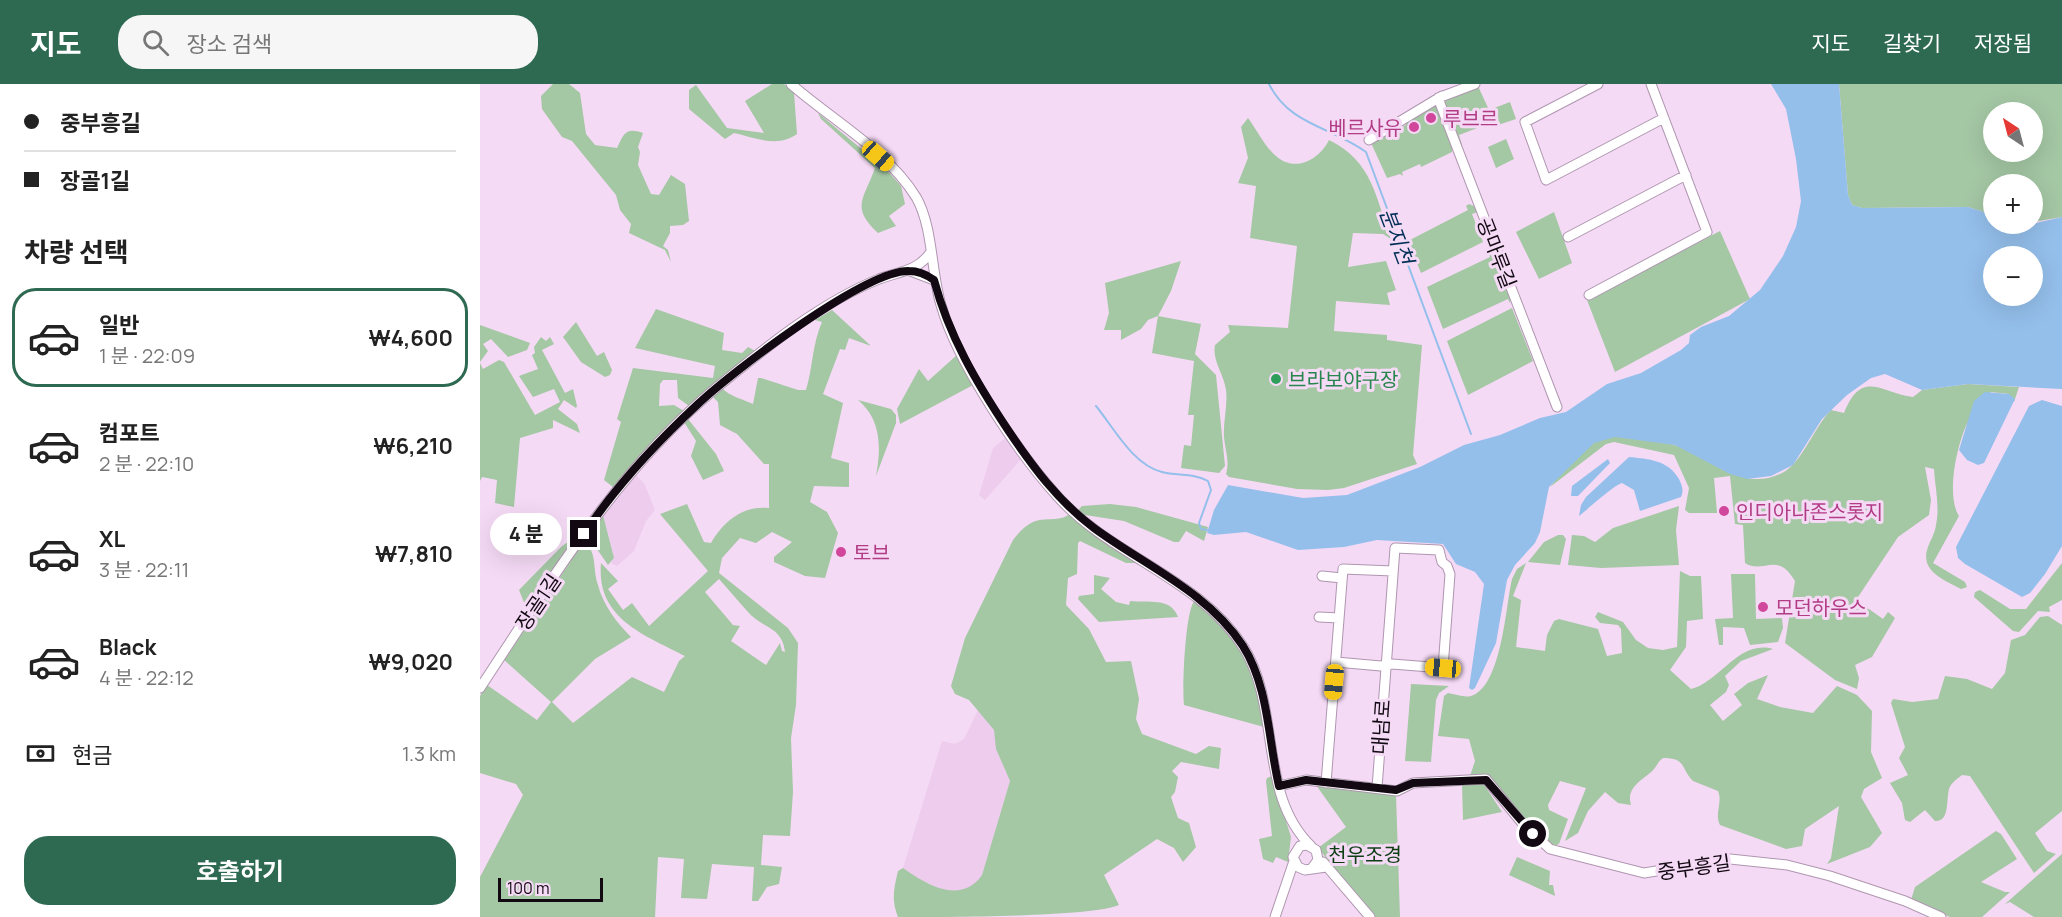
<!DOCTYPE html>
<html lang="ko">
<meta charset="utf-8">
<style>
:root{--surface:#fff;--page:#f6f6f6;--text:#222;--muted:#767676;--line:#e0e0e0;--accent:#2e6952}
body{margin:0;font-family:Manrope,"Noto Sans KR",sans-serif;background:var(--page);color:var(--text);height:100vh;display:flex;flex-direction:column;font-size:22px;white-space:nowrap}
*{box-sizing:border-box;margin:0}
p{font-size:20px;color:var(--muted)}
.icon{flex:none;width:33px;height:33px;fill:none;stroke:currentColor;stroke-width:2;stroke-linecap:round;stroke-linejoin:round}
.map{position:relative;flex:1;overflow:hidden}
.panel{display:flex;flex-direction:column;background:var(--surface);width:480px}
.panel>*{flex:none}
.hud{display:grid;align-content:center;height:132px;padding:0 24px;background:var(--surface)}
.needle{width:39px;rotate:324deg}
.fabs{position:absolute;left:1503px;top:18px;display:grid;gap:12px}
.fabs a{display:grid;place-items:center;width:60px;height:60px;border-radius:50%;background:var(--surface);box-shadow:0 6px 24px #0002;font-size:30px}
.scale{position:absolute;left:18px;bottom:15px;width:105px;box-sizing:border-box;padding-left:6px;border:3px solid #120912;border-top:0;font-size:16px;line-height:21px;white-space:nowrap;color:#120912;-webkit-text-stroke:4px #f5daf5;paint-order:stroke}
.end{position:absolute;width:27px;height:27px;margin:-14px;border:8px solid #120912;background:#fff;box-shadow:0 0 0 3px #fff}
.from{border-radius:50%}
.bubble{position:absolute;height:42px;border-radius:21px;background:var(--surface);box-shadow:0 6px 24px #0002;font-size:20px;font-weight:700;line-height:42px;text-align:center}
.car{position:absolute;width:18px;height:36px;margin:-18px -9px;border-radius:8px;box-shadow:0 0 4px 2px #0007;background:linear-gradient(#f5c518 24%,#345 0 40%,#f5c518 0 76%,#345 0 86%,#f5c518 0)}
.hud b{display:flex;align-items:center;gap:21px;height:57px;font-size:22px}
.hud b+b{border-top:2px solid var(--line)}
.hud i{width:15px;height:15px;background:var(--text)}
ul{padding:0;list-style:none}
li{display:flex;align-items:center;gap:18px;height:99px;margin:0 12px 9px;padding:0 12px;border:3px solid transparent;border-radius:24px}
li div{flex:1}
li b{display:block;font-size:22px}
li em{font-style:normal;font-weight:700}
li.on{border-color:var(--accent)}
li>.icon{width:54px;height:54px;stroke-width:1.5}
h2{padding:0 24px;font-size:27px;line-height:72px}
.pay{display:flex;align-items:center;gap:15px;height:66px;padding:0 24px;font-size:22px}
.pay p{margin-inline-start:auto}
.primary-button{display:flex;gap:12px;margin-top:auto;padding:12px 24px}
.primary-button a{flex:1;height:69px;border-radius:24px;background:var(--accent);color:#fff;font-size:24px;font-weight:700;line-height:69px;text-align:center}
header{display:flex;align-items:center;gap:36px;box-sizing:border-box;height:84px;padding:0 30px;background:var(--accent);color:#fff}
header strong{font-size:28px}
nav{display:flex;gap:33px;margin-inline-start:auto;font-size:21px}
.search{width:420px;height:54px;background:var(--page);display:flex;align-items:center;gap:15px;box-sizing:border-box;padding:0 21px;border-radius:24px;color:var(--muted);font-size:22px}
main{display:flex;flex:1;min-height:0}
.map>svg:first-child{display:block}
.built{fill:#edcced}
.green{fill:#a4c7a4;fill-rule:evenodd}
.water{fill:#94bfeb;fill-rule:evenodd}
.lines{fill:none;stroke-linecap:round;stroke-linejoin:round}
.stream{stroke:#94bfeb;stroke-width:2}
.minor-casing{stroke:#af96b0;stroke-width:11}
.minor{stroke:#fff;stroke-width:9}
.route{stroke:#120912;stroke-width:8}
.hotel-dot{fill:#d1479c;stroke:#f5daf5;stroke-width:2}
.leisure-dot{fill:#2e9e5b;stroke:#f5daf5;stroke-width:2}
.labels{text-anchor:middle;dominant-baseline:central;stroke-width:6;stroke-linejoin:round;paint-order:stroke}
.hotel-label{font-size:20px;fill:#b23c85;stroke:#f5daf5;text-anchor:start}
.street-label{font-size:20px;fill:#120912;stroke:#f5daf5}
.leisure-label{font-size:20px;fill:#27864d;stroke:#f5daf5;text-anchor:start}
.park-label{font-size:20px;fill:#0c3d13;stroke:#f5daf5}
.water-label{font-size:21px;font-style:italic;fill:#003057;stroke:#f5daf5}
</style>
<header>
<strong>지도</strong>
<div class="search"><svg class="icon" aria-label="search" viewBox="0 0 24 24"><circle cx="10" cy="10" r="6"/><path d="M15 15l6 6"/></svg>장소 검색</div>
<nav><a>지도</a><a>길찾기</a><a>저장됨</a></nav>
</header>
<main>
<section class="panel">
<div class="hud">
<b><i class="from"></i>중부흥길</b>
<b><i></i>장골1길</b>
</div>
<h2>차량 선택</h2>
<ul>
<li class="on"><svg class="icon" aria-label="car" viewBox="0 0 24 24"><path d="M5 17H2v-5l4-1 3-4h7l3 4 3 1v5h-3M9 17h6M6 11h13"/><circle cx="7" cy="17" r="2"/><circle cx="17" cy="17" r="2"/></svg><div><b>일반</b><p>1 분 · 22:09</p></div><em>₩4,600</em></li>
<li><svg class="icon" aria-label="car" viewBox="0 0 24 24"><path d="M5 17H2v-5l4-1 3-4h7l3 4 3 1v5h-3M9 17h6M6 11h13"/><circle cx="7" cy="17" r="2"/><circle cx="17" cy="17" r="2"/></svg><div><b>컴포트</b><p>2 분 · 22:10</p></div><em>₩6,210</em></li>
<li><svg class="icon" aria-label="car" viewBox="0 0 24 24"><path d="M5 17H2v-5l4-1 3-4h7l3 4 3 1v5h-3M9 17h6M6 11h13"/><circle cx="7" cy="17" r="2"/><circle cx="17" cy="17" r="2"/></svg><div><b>XL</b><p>3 분 · 22:11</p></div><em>₩7,810</em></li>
<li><svg class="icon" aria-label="car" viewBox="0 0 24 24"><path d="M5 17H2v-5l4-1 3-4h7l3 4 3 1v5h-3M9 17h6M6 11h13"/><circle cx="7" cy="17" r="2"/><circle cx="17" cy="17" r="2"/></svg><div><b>Black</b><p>4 분 · 22:12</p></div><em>₩9,020</em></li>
</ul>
<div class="pay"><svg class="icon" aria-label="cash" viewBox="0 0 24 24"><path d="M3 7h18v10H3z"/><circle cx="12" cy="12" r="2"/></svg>현금<p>1.3 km</p></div>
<div class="primary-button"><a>호출하기</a></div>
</section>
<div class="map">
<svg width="1582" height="833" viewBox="0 0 1582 833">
<rect width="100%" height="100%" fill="#f5daf5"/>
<!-- built -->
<path class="built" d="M529,351L543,373L505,416L499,411L513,364Z
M156,390L165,401L175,426L166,437L154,467L137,482L131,479L134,474L123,431Z
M498,626L514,646L516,665L530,697L502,791L495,801L481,808L461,805L436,794L423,784L462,657L475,660L484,655Z"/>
<!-- green -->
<path class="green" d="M73,0H89L100,9L106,50L115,61L137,64C144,50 145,43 163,49L158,63L160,68L158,81L171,110L179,111L191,91L205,100L209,137L203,141L190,142V149L183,162L188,166L191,178L185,166L149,149L151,140L140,126L136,111L92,57L82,53L62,25L61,12Z
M292,0H304L314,9L317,50C298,64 276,54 254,49L245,55L209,25V6L216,1L247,44L284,49L265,17Z
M1359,0H1582V133L1553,138L1552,100H1514L1513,131L1488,123L1382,124L1372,121L1368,111ZM1514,28H1552V68H1514Z
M998,2L1009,26L1030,18L1036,35L1015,42L1013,38L979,51L982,61L979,62L963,16Z
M954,20L957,21L972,62V68L941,83L940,80L922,88L923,92L920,90L907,94L892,61L893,58L926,41L925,37Z
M338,29L407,86L421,102L425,120L409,132L416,142L398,149C370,123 384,115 395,84L341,35Z
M768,34C777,46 785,63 796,72C815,89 839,76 849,56C893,78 895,112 911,155L903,150L873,149L868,183L906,177L916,206L907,209L910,221L856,217L854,247L907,251V256L942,261L933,371L937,380L864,404L848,406L817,405L749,393L746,390C750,377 745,366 744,353C743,337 748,321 746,306C744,290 732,277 735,261L750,248L748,241L808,244L817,162L770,154L776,102L758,99L768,74L761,43Z
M1026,55L1034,75L1016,84L1008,63Z
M989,120L996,123L998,128L992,130L1003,158L941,189L928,157L988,126L986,122Z
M1074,128L1092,179L1059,195L1036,148Z
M1240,147L1270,215L1135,288L1107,216Z
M1009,169L1013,170L1031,215L1030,219L1028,215L963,245L947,203L1010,173Z
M701,177L691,207L678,232L721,240L715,270L736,291L745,382L739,389L701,384L704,361L711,362L714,331H708L714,277L672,269L678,232L668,236L661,245L641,256V246H624L629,229L625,199Z
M1032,224L1053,277L988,311L967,257Z
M176,225L244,249L242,266L262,269L268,263L277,268L237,297L209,322L198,314L197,296H183L180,300L179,322L194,321L204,327L133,403L124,396L141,338L137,335L153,284L233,294L235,282L155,264Z
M352,226L391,262L369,254L365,266L360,265L343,310L363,319L351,374L369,379V403L334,402L330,418L347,428L358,449L345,494L325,492L294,478V473L312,458L292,448L276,459L260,454L242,474L239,489L308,544L318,559L316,621L311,654L313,708L310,752L283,751L281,781L302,783L299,800L287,803L278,817H272L274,783L232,780L227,815L201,814L204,775L178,773L175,833H0V793L43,711L36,700L0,689V612L7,601L57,636L71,618L24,576L105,456C118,473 112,483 118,501C123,521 137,539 151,553L115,575L72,618L93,639L152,593L184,608L199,577L205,572C165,551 116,535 121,479L138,497L128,505L143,526L152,519L169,542L228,487L180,430L207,420L224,458L231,459C243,438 263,421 289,424V380H284L257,350L240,341L238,318L232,312L242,304C249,312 262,315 273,320L278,294H281L318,306H326C333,283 332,261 342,238L335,236ZM239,495C249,506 258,517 268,528C283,545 302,542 305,568L302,567L300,559L286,581L251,557L260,542L253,541L225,508Z
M96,238L117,272L124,268L132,286L130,291L125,293L101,278L83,253Z
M0,241L50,259L47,266L28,273L11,255L3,260L8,267L0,278Z
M61,253L66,257L70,253L74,260L62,266L85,309L93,305L97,322L96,324L84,316L78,325L97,340L100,349L73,336V344L40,354L34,423L15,419L17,396L2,393L0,397V279L3,285L19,276L24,278L55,331L80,318L74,305L53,313L39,292L58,285L52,271L55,269L54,263Z
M478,270L495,300L420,340L417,325L439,285L448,297Z
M1488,300L1539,303L1534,318L1529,310L1511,308C1504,316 1496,324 1490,334C1478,354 1465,411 1479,432L1453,479L1485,498L1487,503L1481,505C1464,496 1439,487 1448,463C1451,455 1455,449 1456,441C1460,423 1455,403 1454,385L1445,383L1451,416L1449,431L1418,453L1376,516L1403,535L1408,528L1415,534L1392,573L1375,581L1379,594L1377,605L1355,596L1305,559L1315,497C1297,466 1283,491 1265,479L1263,441L1255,440L1250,392L1234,394L1237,429H1209L1205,426L1209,404L1194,371L1134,358L1126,360L1070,403C1083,387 1103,361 1124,354C1140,349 1192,358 1206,365C1237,381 1267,408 1304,388C1322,378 1335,342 1351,326L1364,329C1382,284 1401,309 1433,313L1442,306Z
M378,316L411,325L416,331V339L396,392C401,365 402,336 378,316Z
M208,335L236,370L244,387L223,396L211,372L216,357L204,338Z
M630,420L656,423L728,443L724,457L706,447L699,458H694L644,437L605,431L598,426L602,422Z
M1199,422L1196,446L1199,481L1121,484L1088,481L1092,451L1104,452L1115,458L1133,444Z
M590,430L661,479H646L600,457L598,459L597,490L588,494L586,521L609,545L626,578L651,577L659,615L656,635L662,650L716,670L729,662L741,664L739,685L701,678L692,687L698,693L695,708L691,713L698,734L709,739L716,763L703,778L694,764L677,755L624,791L639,821C613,833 460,833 418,833C411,816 414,804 418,787L423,784C447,801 481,821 502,791L530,697L516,665L514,646L489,616L475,610L471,602L485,554L533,456C558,423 571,443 590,430Z
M123,431L134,474L128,481L108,452Z
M98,451L47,526L39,506L82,462Z
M1078,451H1083L1086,455L1080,481L1048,478L1064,458Z
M1046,479L1033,512L1041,516L1036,563L1065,567L1067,551L1074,537L1079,535L1118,545L1127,572L1142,569L1141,545L1138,541L1120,539L1115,533L1118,528L1143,538L1156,556L1168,564L1183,566L1197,563L1200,487L1210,492H1221L1223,535L1207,537L1206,563L1190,586L1211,605C1240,598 1259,555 1293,565L1261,577L1245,592L1249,601L1246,608L1230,621L1243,637L1262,621L1254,610L1268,599L1288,591L1277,615L1300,623L1333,629L1357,602L1377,611L1392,627L1391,668L1402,694L1384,705L1381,713L1402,749L1390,763L1347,780L1351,774L1359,722L1325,745L1322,762L1306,765L1240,741C1234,730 1243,718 1238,707L1213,697C1200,684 1207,674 1183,674C1177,678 1176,685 1170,689C1159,698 1146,705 1151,721L1138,719L1125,708L1108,727L1098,749L1085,757L1106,704L1080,697L1068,721L1069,726L1088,735L1079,760L1073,762L1063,757L1009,694L990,692L995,677L989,655L958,652L964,612L968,609C975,610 984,614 991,612C1022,603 1026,519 1032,495L1037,485Z
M1582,479V516L1569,523L1570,528L1558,527L1539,548L1533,547L1494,513L1495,508L1500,506L1530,525H1546Z
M1251,490H1275L1276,535L1302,534L1303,544L1298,558L1270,561L1264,544L1243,543V561H1239L1235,535L1253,534Z
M614,491L630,494L621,505L636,518L649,521L650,517C668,519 691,513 698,533L619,538L598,515L599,512L614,510Z
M715,516C740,536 763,562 774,592C780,608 781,627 784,643L704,621C702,605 705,525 715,516Z
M1568,532L1582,541V727L1555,749L1567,767L1576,770L1554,789L1490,692L1482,691C1477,695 1471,699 1469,705C1466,716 1470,738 1455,737L1445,726L1430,738L1425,736L1422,719L1410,699L1428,691L1419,674L1425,663L1411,619L1413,615L1432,618L1458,615L1465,592L1487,595L1512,605L1525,589L1531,556L1545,551L1560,533Z
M931,600L969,602L959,609L956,616L951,678L925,677Z
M792,692L811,753L808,778L796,773L793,779L783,775L779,755L792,752L786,697L787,694Z
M1003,699L1022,728L983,736L982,700Z
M836,701L916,710L920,833H895L838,764L866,743Z
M1516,747L1521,750L1537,775L1501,798L1525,808H1530L1502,833H1470L1431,816L1435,803Z
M1582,770V833H1554L1530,818L1525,820Z
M1037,773L1070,787L1069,801H1073L1075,812L1029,791Z"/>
<!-- water -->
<path class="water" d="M1291,0H1359L1368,111L1372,121L1382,124L1488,123L1513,131L1514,140H1552L1582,133V305L1488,300L1442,306L1405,290L1391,294L1367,311L1342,335L1313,381L1291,392L1267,395L1250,390L1195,361L1135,353L1114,359L1069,403L1060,448L1055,459L1035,481L1027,496L1016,559L995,604L992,606L989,604L1004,500L995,488L976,480L963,460L897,456L864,463L818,466L766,448L734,451L727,449L734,426L748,401L823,414L867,411L940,383L984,361L1020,351L1060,334L1086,328L1127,300L1161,289L1201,266L1209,259L1210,251L1221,243L1249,232L1280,206L1303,172L1316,143L1321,117L1316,75L1306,25ZM1514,172H1552V212H1514Z
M1505,308L1529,310L1535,315L1504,379L1498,381L1487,376L1479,366L1494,317Z
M1562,316L1582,322V462L1565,490L1550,509L1542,513L1485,480L1478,474L1476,463L1549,322Z
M1149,373C1169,375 1188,376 1199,395C1202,402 1204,406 1201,413L1160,427L1154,406L1142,399C1134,401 1108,425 1099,432L1101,421L1106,413Z
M1128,375L1130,379L1098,412H1091L1092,402Z"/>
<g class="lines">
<!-- stream -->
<path class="stream" d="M789,0C809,41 852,43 886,68L991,350
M616,322C634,344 653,381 682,388C697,392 714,389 728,397L731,406L719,439L721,445L727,446"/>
<defs>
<path id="minor" d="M311,0C352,36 407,66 436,113C453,142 451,188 461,221C477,278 538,369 578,413C632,473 720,494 764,564C801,624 778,711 831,762
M995,0L958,14L1077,323
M1118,0L1045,38L1066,96L1184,34
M889,56L962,12
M1088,153L1206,91
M428,186L454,196
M1109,211L1227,148L1171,0
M842,492L862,494
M839,533L859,534
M856,578L901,582L912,580L963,584L970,490L967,482L962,478L959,466L915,464C909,544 903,624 897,704
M0,604C70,498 137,386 236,304C285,264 340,219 399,195C418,188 438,187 450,169
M846,699L863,485L913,487
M799,702L826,696L917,707L933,699L1006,695L1042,739L1070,765L1164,789L1250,775L1307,781L1350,792L1425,817L1461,833
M843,778L890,833
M832,784L838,776L836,766L827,761L820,762L813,773L818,783L825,786L846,783
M795,833L814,777"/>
</defs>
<!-- minor casing -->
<use href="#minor" class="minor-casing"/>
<!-- minor -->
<use href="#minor" class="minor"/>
</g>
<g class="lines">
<!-- route -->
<path class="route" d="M104,450C136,402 176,359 218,320C252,288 385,186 429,187C437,187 447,191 454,196C469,252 496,298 528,346C553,383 578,417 614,444C664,481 728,508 763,562C789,603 788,656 799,702L826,696L916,706L933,699L1006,696L1053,750"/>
</g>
<!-- markers -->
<g class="hotel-dot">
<circle cx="951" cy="34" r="6"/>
<circle cx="934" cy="43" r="6"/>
<circle cx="1244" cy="427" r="6"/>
<circle cx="361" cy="468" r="6"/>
<circle cx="1283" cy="523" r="6"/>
</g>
<circle class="leisure-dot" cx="796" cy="295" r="6"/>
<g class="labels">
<!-- hotel labels -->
<g class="hotel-label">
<text x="963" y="34">루브르</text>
<text x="922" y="43" text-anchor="end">베르사유</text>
<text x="1256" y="427">인디아나존스롯지</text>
<text x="373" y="468">토브</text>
<text x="1295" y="523">모던하우스</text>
</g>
<!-- street labels -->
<g class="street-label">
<text transform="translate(1017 169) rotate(69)">공마루길</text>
<text transform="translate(58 518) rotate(-56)">장골1길</text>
<text transform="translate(901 643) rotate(-86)">대남로</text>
<text transform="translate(1214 783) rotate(-8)">중부흥길</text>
</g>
<!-- leisure labels -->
<g class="leisure-label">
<text x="808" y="295">브라보야구장</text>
</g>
<!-- park labels -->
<g class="park-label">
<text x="885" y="770">천우조경</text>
</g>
<!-- water labels -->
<g class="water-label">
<text transform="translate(917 152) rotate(69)">분지천</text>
</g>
</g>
</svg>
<div class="fabs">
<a><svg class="needle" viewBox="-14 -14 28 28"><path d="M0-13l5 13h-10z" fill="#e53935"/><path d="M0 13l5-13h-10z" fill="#767676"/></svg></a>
<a>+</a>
<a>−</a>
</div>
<div class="scale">100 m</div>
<i class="end from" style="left:1053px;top:750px"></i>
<i class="end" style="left:104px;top:450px"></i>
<div class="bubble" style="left:10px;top:429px;width:72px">4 분</div>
<i class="car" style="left:398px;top:72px;rotate:131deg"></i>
<i class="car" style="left:963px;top:584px;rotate:275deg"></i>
<i class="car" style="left:854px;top:598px;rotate:185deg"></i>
</div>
</main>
